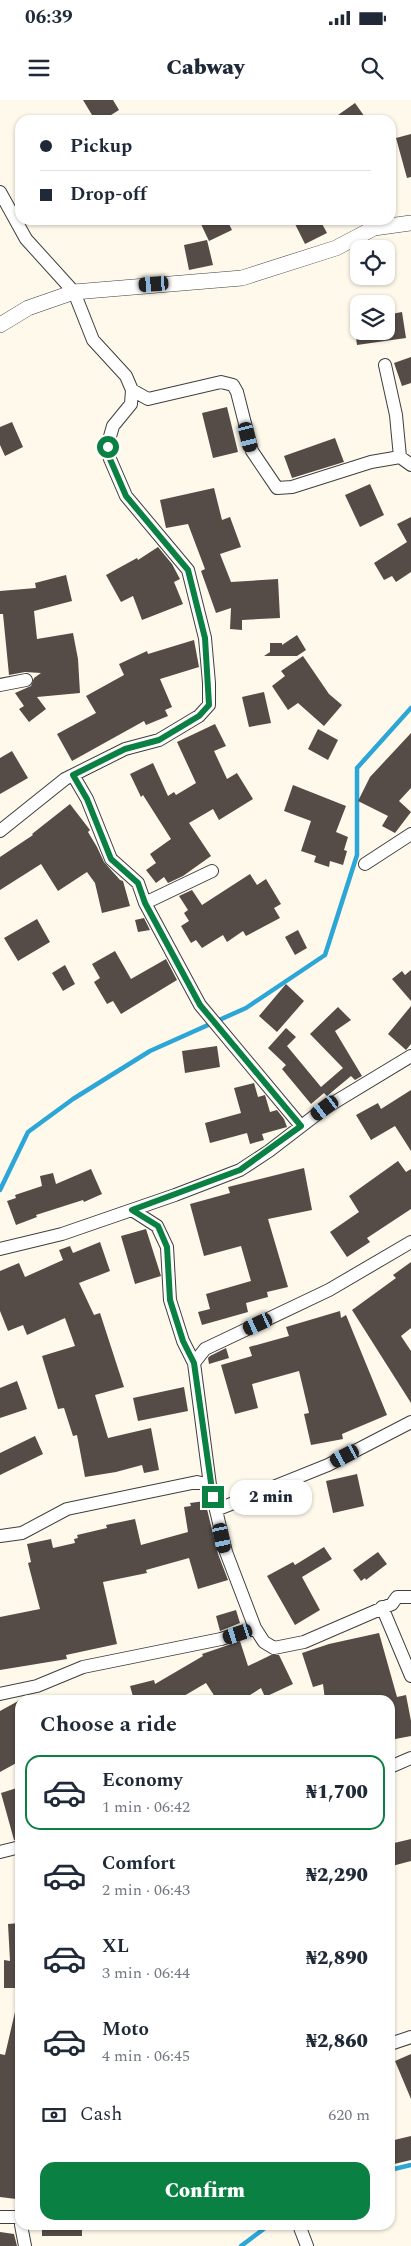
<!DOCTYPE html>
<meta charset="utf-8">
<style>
:root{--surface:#fff;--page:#f2f2f3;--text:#1f2937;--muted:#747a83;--line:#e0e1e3;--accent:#0b8043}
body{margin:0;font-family:Spectral,serif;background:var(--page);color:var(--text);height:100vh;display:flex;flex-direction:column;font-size:19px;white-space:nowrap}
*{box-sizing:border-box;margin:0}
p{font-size:16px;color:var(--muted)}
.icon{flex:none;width:28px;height:28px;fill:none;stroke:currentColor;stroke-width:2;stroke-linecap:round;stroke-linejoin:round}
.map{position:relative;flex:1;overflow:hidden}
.sheet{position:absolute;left:15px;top:1595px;width:380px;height:535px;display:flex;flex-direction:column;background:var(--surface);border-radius:15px;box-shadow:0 1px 4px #0004}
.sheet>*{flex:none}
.guide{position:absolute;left:15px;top:15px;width:381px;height:110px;border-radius:15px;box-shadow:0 1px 4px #0004;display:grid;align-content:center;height:110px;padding:0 25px;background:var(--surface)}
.buttons{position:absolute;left:350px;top:140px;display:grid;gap:10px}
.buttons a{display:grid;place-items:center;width:45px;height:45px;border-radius:10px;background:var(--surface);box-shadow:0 1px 4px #0004;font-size:25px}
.end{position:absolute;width:22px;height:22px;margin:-11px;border:6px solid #0b8043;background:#fff;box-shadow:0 0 0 2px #fff}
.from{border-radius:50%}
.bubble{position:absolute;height:35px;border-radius:15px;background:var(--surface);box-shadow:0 1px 4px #0004;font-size:16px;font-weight:800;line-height:35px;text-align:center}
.car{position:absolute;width:15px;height:30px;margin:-15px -8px;border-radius:6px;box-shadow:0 0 4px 1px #0007;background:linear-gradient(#222 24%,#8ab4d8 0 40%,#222 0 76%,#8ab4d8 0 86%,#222 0)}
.guide b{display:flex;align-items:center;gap:18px;height:48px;font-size:19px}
.guide b+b{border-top:1px solid var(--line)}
.guide i{width:12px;height:12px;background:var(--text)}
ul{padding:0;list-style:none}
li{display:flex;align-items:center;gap:15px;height:75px;margin:0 10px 8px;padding:0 15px;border:2px solid transparent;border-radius:15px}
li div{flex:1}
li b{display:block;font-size:19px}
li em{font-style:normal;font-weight:800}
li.selected{border-color:var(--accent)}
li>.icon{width:45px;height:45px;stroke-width:1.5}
h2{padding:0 25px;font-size:22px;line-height:60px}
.pay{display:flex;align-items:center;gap:12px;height:55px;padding:0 25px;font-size:19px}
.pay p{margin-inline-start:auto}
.primary-button{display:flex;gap:10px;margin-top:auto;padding:10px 25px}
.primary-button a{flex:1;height:58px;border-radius:15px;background:var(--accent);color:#fff;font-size:20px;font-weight:800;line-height:58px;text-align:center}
.status{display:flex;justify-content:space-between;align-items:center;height:35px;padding:0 25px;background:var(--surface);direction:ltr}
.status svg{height:14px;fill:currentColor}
header{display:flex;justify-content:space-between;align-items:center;height:65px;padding:0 25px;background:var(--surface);font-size:22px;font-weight:800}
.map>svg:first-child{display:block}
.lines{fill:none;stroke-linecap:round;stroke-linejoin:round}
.stream{stroke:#2ca5d7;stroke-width:4.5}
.building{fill:#554b47}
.minor-casing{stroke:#3f3f3f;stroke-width:14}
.tertiary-casing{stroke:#3f3f3f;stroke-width:16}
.minor{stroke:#fff;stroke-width:12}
.tertiary{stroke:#fff;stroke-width:15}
.route{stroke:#0b8043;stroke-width:6}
</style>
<div class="status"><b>06:39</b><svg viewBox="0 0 49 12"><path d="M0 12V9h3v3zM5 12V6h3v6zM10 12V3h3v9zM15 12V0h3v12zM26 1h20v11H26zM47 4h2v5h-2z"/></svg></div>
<header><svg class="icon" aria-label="menu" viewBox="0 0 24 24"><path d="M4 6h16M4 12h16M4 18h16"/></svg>Cabway<svg class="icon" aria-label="search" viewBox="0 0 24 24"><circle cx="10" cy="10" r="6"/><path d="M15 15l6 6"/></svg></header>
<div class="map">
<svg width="411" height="2146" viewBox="0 0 411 2146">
<rect width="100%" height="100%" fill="#fff9eb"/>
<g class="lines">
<!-- stream -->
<path class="stream" d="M0,1090L28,1032L73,999L150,951L246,908L325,855L357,755V668L411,608
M390,2070L411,2065
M241,2146L269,2125"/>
</g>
<!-- building -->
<path class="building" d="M83,0H113L119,10L103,20H95Z
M355,3L367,20H331Z
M411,34V77L407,78L396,38Z
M199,120H227L232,130L209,141Z
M293,120H320L327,133L305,144Z
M207,140L213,165L189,170L184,145Z
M402,212L406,238L357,245L355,231H386V215Z
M411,257V283L402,286L394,263Z
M227,307L238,352L213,358L202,313Z
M12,322L23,347L5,356L0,345V327Z
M335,338L344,362L292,378L284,356Z
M370,384L384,415L360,427L345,395Z
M214,388L222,420L230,417L241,447L220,454L231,482L278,479L280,518L242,520V530L230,529L231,508L216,513L201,471L205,469L188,424L166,428L160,400Z
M411,417V472L396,482L392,476L384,480L374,463L407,442L397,424Z
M158,447L172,464L180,479L174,482L183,504L142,520L133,496L121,502L106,475L137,458L138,460Z
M66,475L72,501L34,511L37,539L73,533L78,559L80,593L37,597L46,609L29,622L19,609L24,606L15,593L31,586L34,578L41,573L25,572L9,575L3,514H0V491L36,488L35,483Z
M297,535L306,550L297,556H264L270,552V543H282V545Z
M194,540L199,567L160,579L172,607L165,610L168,616L146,625L144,621L72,661L57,634L96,613L86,596L124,575L119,564L147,551L148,554Z
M303,556L329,594L342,605L324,626L298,603L288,610L272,586L285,576L281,571Z
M264,592L271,623L249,627L242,597Z
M215,624L226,646L214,651L227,679L237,673L253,699L219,720L213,709L189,723L211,756L183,776L168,783L164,777L156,783L146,770L156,763L150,754L171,739L143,695L141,697L130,674L153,663L168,696L174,692L176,695L196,683L177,642Z
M318,629L338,640L328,660L308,649Z
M411,633V688L399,701L411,712L395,733L382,726L388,716L358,701L370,677Z
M12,651L28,678L0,694V658Z
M293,685L346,706L336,732L348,737L344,750L347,751L343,765L330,761L329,767L314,762L316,756L301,751L311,721L284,711Z
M70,704L90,730L88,732L97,747L104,762L120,780L123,781L130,806L102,813L95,783L87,772L58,791L41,764L0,790V757L33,735L32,734Z
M250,774L257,785L266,779L281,804L274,808L280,818L246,836L243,831L227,842L223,835L202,848L196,840L191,843L181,826L189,821L184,813L188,810L179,796L192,790L202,805Z
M144,818L150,830L138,832L135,820Z
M37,819L50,842L18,861L4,838Z
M298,830L307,848L295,855L285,837Z
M115,851L131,879L166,859L177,880L121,914L113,901L107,904L94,882L100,878L92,864Z
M65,865L75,884L63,891L52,873Z
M411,870V901L392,879L402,871L405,875Z
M286,884L304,901L277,932L259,916Z
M411,906V944L406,950L388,934Z
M338,907L351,920L335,931L362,976L355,980L351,976L327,996L324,993L311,1004L282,969L286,965L268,948L286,928L296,937L287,946L321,987L343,968L310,934Z
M217,946L220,967L185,973L182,951Z
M254,983L258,997L265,995L270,1012L277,1010L284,1019L287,1027L262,1034L264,1040L250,1044L247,1033L210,1043L205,1023L241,1013L234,988Z
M411,990V1051L395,1026L371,1040L356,1015L378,1003L381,1009Z
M398,1061L406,1072L411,1069V1109L367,1138L370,1142L347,1157L330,1132L359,1112L349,1096Z
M304,1068L312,1110L268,1119L288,1187L267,1192L268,1197L246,1203L248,1212L202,1225L198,1212L210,1209L206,1194L251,1181L241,1146L204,1156L190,1104L230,1093L228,1087Z
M91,1069L102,1094L84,1102L83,1100L36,1115L37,1117L16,1125L7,1101L16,1098L15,1095L42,1086L40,1076L53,1073L56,1084Z
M146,1129L161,1176L135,1184L121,1136Z
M100,1142L110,1171L79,1183L94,1215L100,1213L124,1287L95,1295L108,1338L151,1328L159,1370L144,1373L142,1365L116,1372L85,1377L77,1335L73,1336L64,1308L58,1309L42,1256L75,1246L65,1218L27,1235L23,1225L8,1231L0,1211V1171L19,1163L25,1177L63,1160L59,1150L70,1146L73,1153Z
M411,1162V1228L401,1236L411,1251V1303L352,1210L396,1178L393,1175Z
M340,1211L341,1218L346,1215L387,1315L342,1334L343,1339L311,1345L304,1314L309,1313L299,1271L252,1284L258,1308L235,1314L221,1265L252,1256L249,1247L289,1236L286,1227Z
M226,1248L229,1258L209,1264L208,1258L210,1256Z
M17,1281L27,1309L0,1318V1288Z
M184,1287L188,1311L138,1321L133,1298Z
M35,1336L43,1354L0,1375V1353Z
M357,1374L364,1406L333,1413L326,1381Z
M205,1401L218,1454L228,1480L198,1489L189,1458L146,1470L147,1473L103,1482L117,1544L66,1555L67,1559L0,1570V1517L40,1509L28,1463L31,1462L27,1444L51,1439L53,1448L75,1443L74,1439L78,1438L77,1435L107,1428L106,1425L135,1419L141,1445L188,1432L184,1407L191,1406L190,1403Z
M324,1447L332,1459L302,1477L320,1510L295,1525L267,1476L293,1462L295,1465Z
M378,1452L387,1464L366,1480L365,1478L361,1481L353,1470Z
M236,1510L240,1523L220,1531L216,1516Z
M379,1533L397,1597L406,1595L411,1621V1636L390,1640V1600H325L323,1584L313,1587L302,1553L329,1544Z
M240,1541L248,1566L271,1555H279L293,1584L265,1597L261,1588L242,1600H217L206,1583L177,1600H134L130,1586L154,1580L155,1584L203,1556L202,1554Z
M20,1600V1661L0,1672V1611Z
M20,1687V1739L14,1740L1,1693Z
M411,1739V1761L392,1766L390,1744Z
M20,1823V1888H4V1860L10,1861L8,1824Z
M15,1912H20V1994L16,2031H19L20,2068L16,2099L0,2097V1954L5,1955Z
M411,1954V1999L395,1961Z
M411,2036V2060L390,2065V2041Z
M42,2125H82V2136H42Z
M0,2132L14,2134L17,2146H0Z"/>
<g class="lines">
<defs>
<path id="minor" d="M0,92L26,139L74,192L93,240L126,276L132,290L131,304L113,326L107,347L110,359L126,396L188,470L205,538L209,583V605L199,616L159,640L125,649L65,679L0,731
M385,265L396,315L400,357
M132,290L148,299L221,282L233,285L237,292L252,351L277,388L292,387L371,362L400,357L411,365
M0,585L26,580
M73,675L87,699L111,759L138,783L145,803L200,905L301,1026
M365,764L411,734
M145,803L212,771
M132,1110L157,1126L167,1147L170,1200L183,1241L194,1263L210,1385L226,1452L255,1528L264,1542L274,1548L304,1542L392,1504L397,1497H411
M0,1149L62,1134L175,1095L240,1070L269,1051L325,1008L411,956
M194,1263L205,1249L329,1190L411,1142
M216,1410L328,1365L411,1322
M0,1436L22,1433L67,1409L197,1382L210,1385
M382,1507L411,1576
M0,1594L37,1586L83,1567L221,1539L255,1528
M390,1667L411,1658
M0,1752L20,1747
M390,1944L411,1937
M0,2117H20
M21,2125L25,2146
M299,2125L307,2146"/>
<path id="tertiary" d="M0,225L28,208L74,192L242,178L336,148L374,128L411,123"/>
</defs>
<!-- minor casing -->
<use href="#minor" class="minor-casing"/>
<!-- tertiary casing -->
<use href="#tertiary" class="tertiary-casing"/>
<!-- minor -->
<use href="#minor" class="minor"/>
<!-- tertiary -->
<use href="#tertiary" class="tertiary"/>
</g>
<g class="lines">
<!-- route -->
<path class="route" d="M108,347L110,359L126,396L188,470L205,538L209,605L199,616L159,640L125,649L73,675L87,699L111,759L138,783L145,803L200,905L301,1026L240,1070L132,1110L158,1126L167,1147L170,1200L183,1241L194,1263L213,1397"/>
</g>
</svg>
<div class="buttons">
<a><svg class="icon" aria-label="locate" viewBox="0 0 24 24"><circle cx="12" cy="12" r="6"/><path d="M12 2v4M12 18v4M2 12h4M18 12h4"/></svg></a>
<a><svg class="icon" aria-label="layers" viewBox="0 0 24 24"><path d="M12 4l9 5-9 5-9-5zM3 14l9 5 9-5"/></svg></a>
</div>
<i class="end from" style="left:108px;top:347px"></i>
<i class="end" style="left:213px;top:1397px"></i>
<div class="bubble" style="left:230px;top:1380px;width:82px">2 min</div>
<i class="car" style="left:154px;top:184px;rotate:266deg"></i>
<i class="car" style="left:248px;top:337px;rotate:166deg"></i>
<i class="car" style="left:325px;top:1008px;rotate:233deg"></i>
<i class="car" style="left:258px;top:1224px;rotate:245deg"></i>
<i class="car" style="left:345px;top:1356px;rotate:242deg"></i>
<i class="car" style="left:222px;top:1438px;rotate:168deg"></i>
<i class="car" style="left:238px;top:1534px;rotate:252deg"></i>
<div class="guide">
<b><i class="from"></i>Pickup</b>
<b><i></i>Drop-off</b>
</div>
<section class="sheet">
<h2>Choose a ride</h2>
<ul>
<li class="selected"><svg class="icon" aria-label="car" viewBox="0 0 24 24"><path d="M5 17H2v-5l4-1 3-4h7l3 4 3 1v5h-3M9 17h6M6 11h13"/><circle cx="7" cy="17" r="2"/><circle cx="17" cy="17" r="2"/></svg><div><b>Economy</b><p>1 min · 06:42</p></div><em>₦1,700</em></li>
<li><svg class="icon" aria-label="car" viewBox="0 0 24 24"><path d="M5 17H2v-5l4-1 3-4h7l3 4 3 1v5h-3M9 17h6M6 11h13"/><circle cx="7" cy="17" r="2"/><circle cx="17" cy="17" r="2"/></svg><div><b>Comfort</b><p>2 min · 06:43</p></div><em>₦2,290</em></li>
<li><svg class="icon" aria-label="car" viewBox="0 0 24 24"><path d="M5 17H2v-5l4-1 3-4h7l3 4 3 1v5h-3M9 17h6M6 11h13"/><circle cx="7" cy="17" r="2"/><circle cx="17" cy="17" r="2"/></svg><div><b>XL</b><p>3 min · 06:44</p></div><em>₦2,890</em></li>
<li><svg class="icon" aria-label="car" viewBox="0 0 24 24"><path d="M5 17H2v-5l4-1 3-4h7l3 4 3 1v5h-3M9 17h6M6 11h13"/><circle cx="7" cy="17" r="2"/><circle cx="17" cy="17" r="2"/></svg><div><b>Moto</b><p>4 min · 06:45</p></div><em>₦2,860</em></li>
</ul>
<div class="pay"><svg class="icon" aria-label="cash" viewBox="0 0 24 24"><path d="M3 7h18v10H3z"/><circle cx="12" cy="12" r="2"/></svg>Cash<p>620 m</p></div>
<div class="primary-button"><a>Confirm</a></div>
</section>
</div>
